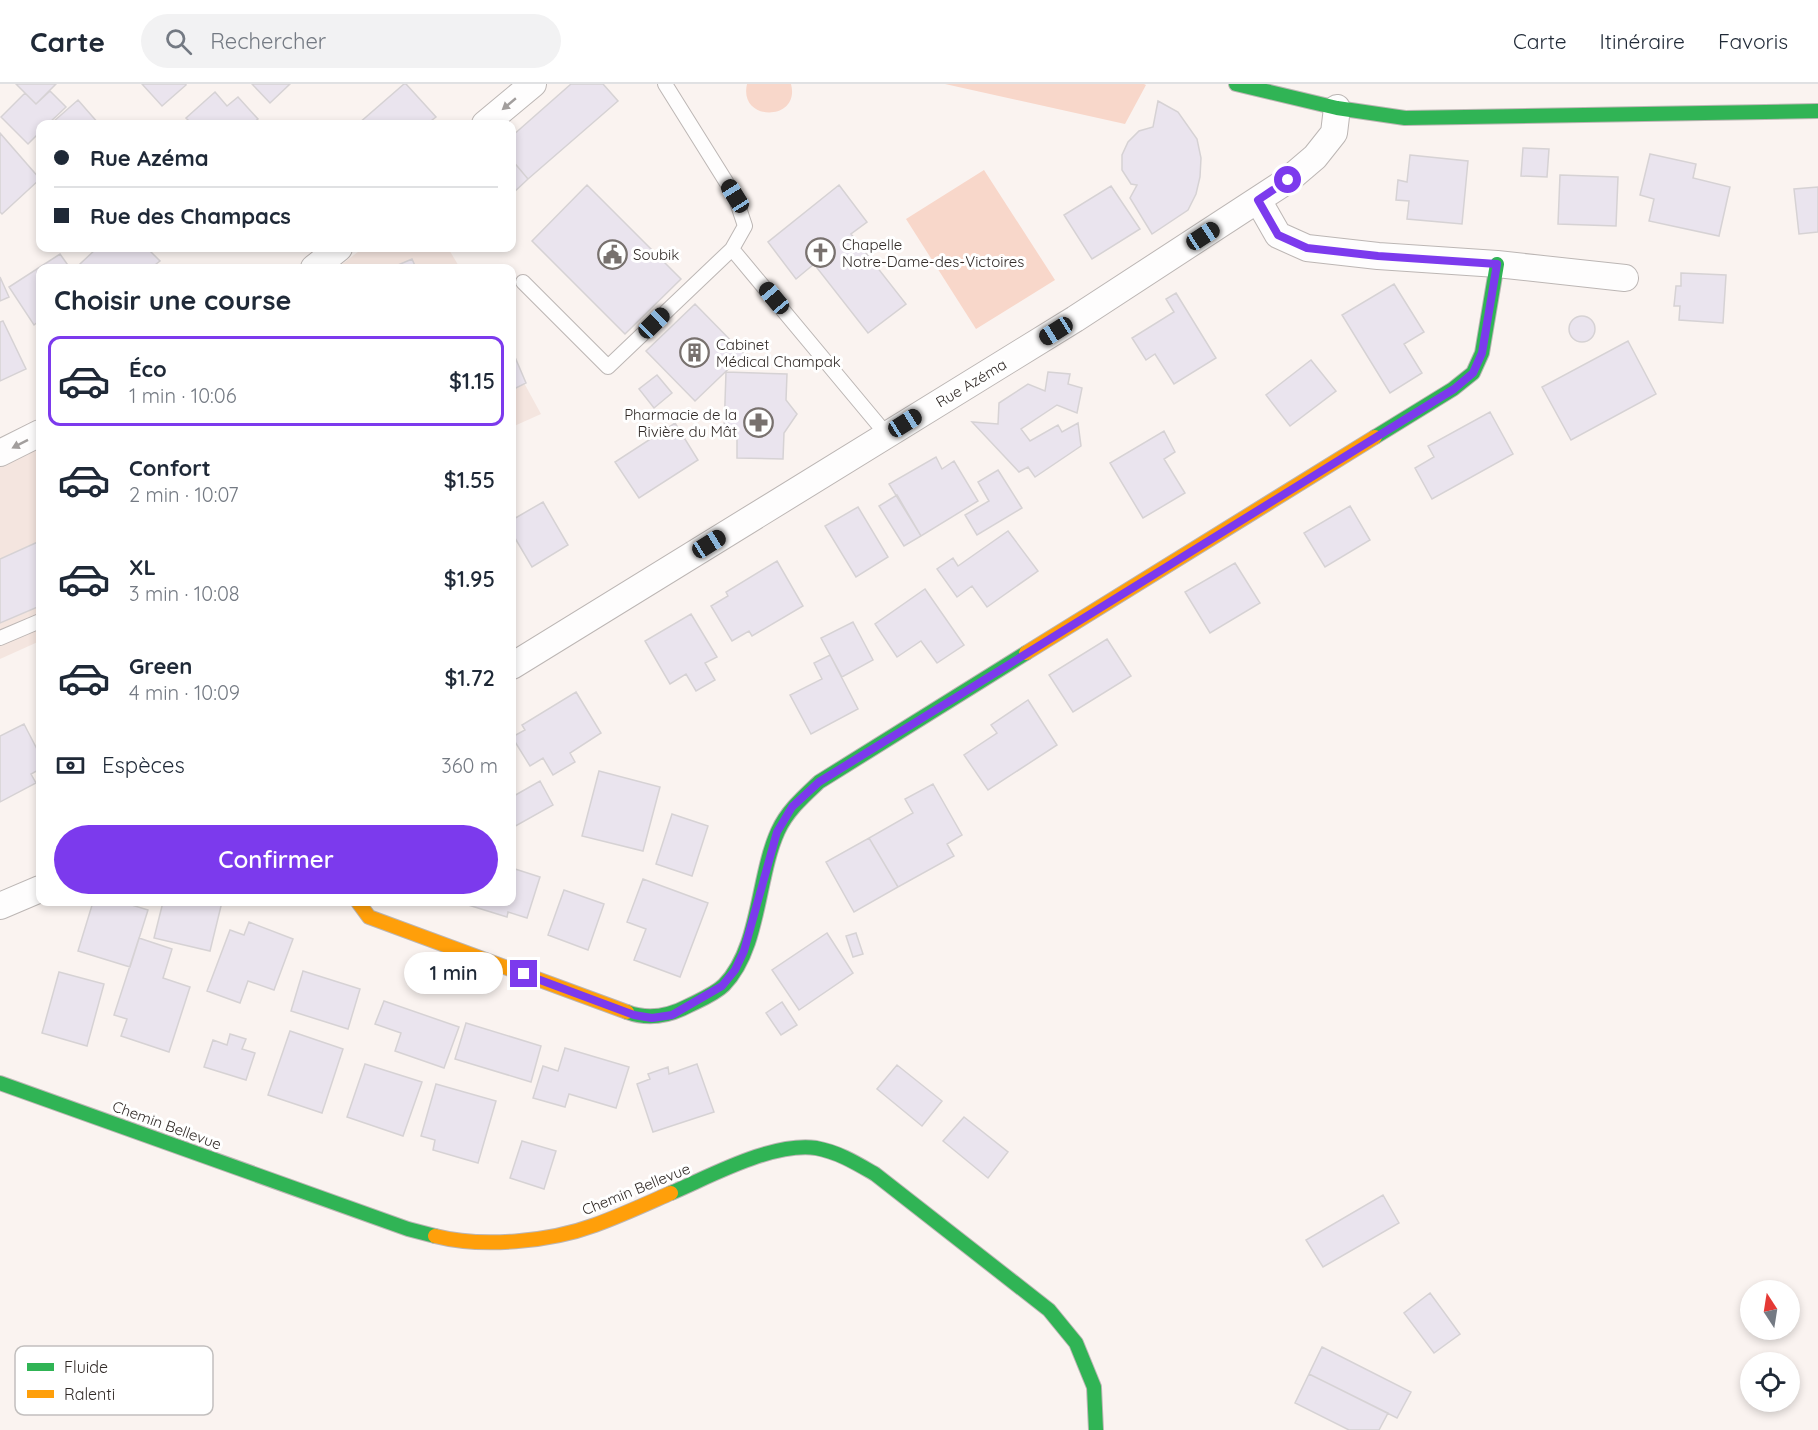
<!DOCTYPE html>
<html lang="fr">
<meta charset="utf-8">
<style>
:root{--surface:#fff;--page:#f2f2f3;--text:#1f2937;--muted:#747a83;--line:#e0e1e3;--accent:#7c3aed}
body{margin:0;font-family:Quicksand,sans-serif;background:var(--page);color:var(--text);height:100vh;display:flex;flex-direction:column;font-size:22px;white-space:nowrap}
*{box-sizing:border-box;margin:0}
p{font-size:20px;color:var(--muted)}
.icon{flex:none;width:33px;height:33px;fill:none;stroke:currentColor;stroke-width:2;stroke-linecap:round;stroke-linejoin:round}
.map{position:relative;flex:1;overflow:hidden}
.drawer{position:absolute;left:36px;top:180px;width:480px;height:642px;display:flex;flex-direction:column;background:var(--surface);border-radius:12px;box-shadow:0 3px 9px #0003}
.drawer>*{flex:none}
.banner{position:absolute;left:36px;top:36px;width:480px;height:132px;border-radius:12px;box-shadow:0 3px 9px #0003;display:grid;align-content:center;height:132px;padding:0 18px;background:var(--surface)}
.needle{width:39px;rotate:348deg}
.buttons{position:absolute;left:1740px;top:1196px;display:grid;gap:12px}
.buttons a{display:grid;place-items:center;width:60px;height:60px;border-radius:50%;background:var(--surface);box-shadow:0 3px 9px #0003;font-size:30px}
.end{position:absolute;width:27px;height:27px;margin:-14px;border:8px solid #7c3aed;background:#fff;box-shadow:0 0 0 3px #fff}
.from{border-radius:50%}
.bubble{position:absolute;height:42px;border-radius:21px;background:var(--surface);box-shadow:0 3px 9px #0003;font-size:20px;font-weight:600;line-height:42px;text-align:center}
.car{position:absolute;width:18px;height:36px;margin:-18px -9px;border-radius:8px;box-shadow:0 0 4px 2px #0007;background:linear-gradient(#222 24%,#8ab4d8 0 40%,#222 0 76%,#8ab4d8 0 86%,#222 0)}
.banner b{display:flex;align-items:center;gap:21px;height:57px;font-size:22px}
.banner b+b{border-top:2px solid var(--line)}
.banner i{width:15px;height:15px;background:var(--text)}
ul{padding:0;list-style:none}
li{display:flex;align-items:center;gap:18px;height:90px;margin:0 12px 9px;padding:0 6px;border:3px solid transparent;border-radius:12px}
li div{flex:1}
li b{display:block;font-size:22px}
li em{font-style:normal;font-weight:600}
li.selected{border-color:var(--accent)}
li>.icon{width:54px;height:54px;stroke-width:1.5}
h2{padding:0 18px;font-size:27px;line-height:72px}
.pay{display:flex;align-items:center;gap:15px;height:66px;padding:0 18px;font-size:22px}
.pay p{margin-inline-start:auto}
.button{display:flex;gap:12px;margin-top:auto;padding:12px 18px}
.button a{flex:1;height:69px;border-radius:36px;background:var(--accent);color:#fff;font-size:24px;font-weight:600;line-height:69px;text-align:center}
header{display:flex;align-items:center;gap:36px;box-sizing:border-box;height:84px;padding:0 30px;background:var(--surface);border-bottom:2px solid var(--line)}
header strong{font-size:28px}
nav{display:flex;gap:33px;margin-inline-start:auto;font-size:21px}
.search{width:420px;height:54px;background:var(--page);display:flex;align-items:center;gap:15px;box-sizing:border-box;padding:0 21px;border-radius:33px;color:var(--muted);font-size:22px}
.map>svg:first-child{display:block}
.built{fill:#f4e5df}
.green{fill:#f8d7ca}
.building{fill:#eae4ee;stroke:#d6d2d4;stroke-width:1.5}
.lines{fill:none;stroke-linecap:round;stroke-linejoin:round}
.lane-casing{stroke:#bcb6b4;stroke-width:16}
.street-casing{stroke:#bcb6b4;stroke-width:28}
.fast-casing{stroke:#bcb6b4;stroke-width:16}
.slow-casing{stroke:#bcb6b4;stroke-width:16}
.lane{stroke:#fefdfd;stroke-width:14}
.street{stroke:#fefdfd;stroke-width:26}
.fast{stroke:#30b455;stroke-width:14}
.slow{stroke:#ff9f0a;stroke-width:14}
.oneway{fill:#a29e9d}
.route{stroke:#7c3aed;stroke-width:8}
.labels{text-anchor:middle;dominant-baseline:central;stroke-width:6;stroke-linejoin:round;paint-order:stroke}
.poi-label{font-size:15px;fill:#322b28;stroke:#fff;text-anchor:start}
.street-label{font-size:15px;fill:#322b28;stroke:#fff}
.key{fill:#fff;stroke:#c2bfbe;stroke-width:1.5}
.key-label{font-size:16px;fill:#322b28}
</style>
<header>
<strong>Carte</strong>
<div class="search"><svg class="icon" aria-label="search" viewBox="0 0 24 24"><circle cx="10" cy="10" r="6"/><path d="M15 15l6 6"/></svg>Rechercher</div>
<nav><a>Carte</a><a>Itinéraire</a><a>Favoris</a></nav>
</header>
<div class="map">
<svg width="1818" height="1346" viewBox="0 0 1818 1346">
<rect width="100%" height="100%" fill="#faf3f0"/>
<!-- built -->
<path class="built" d="M363,164H448L460,184H337Z
M512,277L541,330L512,343Z
M40,359V557L0,575V379Z"/>
<!-- green -->
<path class="green" d="M747,0H791C801,38 738,38 747,0Z
M945,0H1144L1146,1L1125,40Z
M984,86L1055,196L976,245L906,135Z"/>
<!-- building -->
<path class="building" d="M16,0H56L36,20Z
M142,0H186V1L162,22Z
M252,0H290L270,19Z
M404,0H406L436,33L427,40H358Z
M571,0H603L618,17L528,95L512,76V52Z
M50,7L66,23L48,40H40V48L28,60L1,33L25,9L36,20Z
M215,8L227,22L238,13L258,35L252,40H192L186,34Z
M78,16L99,40H55L53,38Z
M1158,17L1178,28L1197,55L1201,74L1200,93L1196,110L1188,126L1152,150L1130,114L1137,101L1131,100L1122,86V71L1128,58L1139,47L1153,43Z
M0,49L40,95L2,130L0,128Z
M1523,64L1549,65L1547,93L1521,92Z
M1650,70L1696,80L1693,94L1730,103L1719,152L1649,137L1654,115L1640,111Z
M1410,71L1468,77L1462,140L1407,135L1409,117L1396,116L1398,96L1407,98Z
M512,76L528,95L512,110Z
M1560,91L1618,93L1616,142L1558,140Z
M587,101L681,195L625,250L532,157Z
M839,101L867,138L851,150L906,220L868,249L814,180L796,195L768,158Z
M1111,102L1140,145L1092,175L1064,131Z
M1818,103V148L1799,150L1794,105Z
M97,164H147L160,177L151,184H85L80,180Z
M60,170L70,184H40V236L34,241L9,203Z
M412,175L416,184H391Z
M1681,189L1726,191L1723,239L1679,236L1680,222H1674L1676,202H1681Z
M0,193L9,213L0,217Z
M1394,200L1424,248L1404,260L1422,289L1390,309L1342,231Z
M1176,209L1216,274L1174,300L1155,270L1146,276L1132,254L1174,228L1166,215Z
M695,220L744,270L695,317L646,267Z
M1569 245a13 13 0 1 1 26 0a13 13 0 1 1-26 0Z
M3,237L26,285L0,297V238Z
M1628,257L1656,310L1571,356L1542,303Z
M512,266L526,299L512,306Z
M1311,276L1336,307L1290,342L1266,311Z
M726,288L787,290L786,316L797,330L784,349L783,375L737,374V348H724Z
M1048,288L1070,290L1068,300L1082,304L1077,329L1057,321L1021,345L1030,357L1058,341L1062,348L1078,339L1081,362L1035,393L1028,383L1019,388L972,338L998,340L999,319L1028,300L1045,307Z
M657,291L672,309L654,324L639,305Z
M1490,328L1513,370L1432,415L1415,384L1434,373L1428,362Z
M675,339L698,376L639,414L615,378Z
M1164,347L1175,368L1164,375L1185,409L1143,434L1110,379Z
M936,373L942,385L954,377L978,417L921,452L889,400Z
M998,386L1022,424L977,451L965,431L989,417L978,398Z
M897,411L921,452L904,462L879,422Z
M543,418L568,461L532,483L512,449V436Z
M1350,422L1370,456L1325,483L1304,449Z
M858,423L888,473L856,493L825,442Z
M1008,447L1038,487L987,523L972,502L957,513L937,485L953,474L958,482Z
M40,457V522L0,539V475Z
M777,477L803,522L752,552L749,547L732,557L711,522L728,512L726,508Z
M1235,479L1260,519L1210,549L1185,508Z
M925,505L964,561L937,579L921,557L897,573L875,540Z
M691,530L717,573L705,579L715,596L696,607L686,590L670,600L645,557Z
M853,538L873,576L842,593L821,554Z
M1107,555L1131,592L1073,628L1049,591Z
M830,571L858,625L811,650L790,611L822,595L814,579Z
M576,608L601,649L570,669L575,678L553,691L543,674L530,682L512,653L525,646L522,641Z
M1028,616L1057,661L988,706L964,671L997,649L991,641Z
M24,640L40,671V685L31,690L36,699L0,718V652Z
M599,687L660,703L643,767L582,752Z
M540,697L553,721L512,744V713Z
M933,700L962,751L947,760L954,772L898,803L869,754L913,729L905,715Z
M672,730L708,742L692,792L656,780Z
M869,754L898,803L854,828L826,778Z
M512,784L540,793L527,834L508,828L507,833L465,820L466,818H512Z
M643,795L708,819L680,893L634,876L646,845L627,838Z
M564,806L604,820L588,866L548,851Z
M93,818H122L148,826L130,883L78,867Z
M163,818H222L210,867L154,854Z
M249,838L293,855L274,906L248,897L240,919L207,907L230,846L244,851Z
M827,849L853,889L799,926L772,886Z
M856,849L863,870L853,873L846,852Z
M139,854L172,865L163,894L190,903L169,968L121,952L127,935L114,931Z
M303,887L360,905L348,945L291,927Z
M59,888L104,900L87,962L42,949Z
M384,917L459,943L444,984L395,967L401,949L375,940Z
M782,918L797,941L781,951L766,929Z
M466,939L541,962L531,998L455,975Z
M290,947L343,965L322,1029L268,1011Z
M230,950L246,955L242,965L255,969L246,996L204,983L213,956L227,961Z
M565,964L629,983L616,1024L569,1010L565,1023L533,1014L543,982L558,987Z
M365,980L422,998L403,1052L347,1033Z
M697,980L714,1028L653,1048L637,1000L650,995L648,990L668,983L669,990Z
M897,981L942,1017L922,1042L877,1005Z
M436,1000L496,1017L478,1079L433,1066L435,1056L421,1052Z
M964,1033L1008,1068L988,1094L943,1057Z
M522,1057L556,1067L544,1105L510,1094Z
M1383,1111L1399,1139L1323,1183L1306,1156Z
M1430,1209L1460,1250L1434,1269L1404,1229Z
M1322,1263L1411,1308L1397,1334L1309,1290Z
M1309,1290L1388,1329L1379,1346H1349L1295,1319Z"/>
<g class="lines">
<defs>
<path id="lane" d="M665,0L735,112L745,142L732,165
M523,198L608,283L732,165L887,351
M0,554L40,537"/>
<path id="street" d="M485,40L533,0
M1258,116L1278,151L1307,164L1378,172L1497,180L1625,194
M314,184L339,164
M0,369L40,349
M512,582L1075,235L1288,96L1315,73L1334,49L1337,24
M0,822L40,805"/>
<path id="fast" d="M1236,0L1337,24L1405,34L1818,27
M1375,353L1453,305L1473,289L1482,269L1497,180
M627,928C648,936 669,932 688,922C700,916 715,910 724,901C760,864 757,793 778,747C787,727 803,713 819,698L1026,569
M0,999L408,1145L435,1152
M671,1109C711,1092 772,1058 816,1064C838,1068 856,1079 875,1090L1049,1226L1076,1259L1094,1303L1096,1346"/>
<path id="slow" d="M1026,569L1375,353
M358,818L369,833L627,928
M435,1152C482,1164 549,1158 595,1141C620,1132 646,1120 671,1109"/>
</defs>
<!-- lane casing -->
<use href="#lane" class="lane-casing"/>
<!-- street casing -->
<use href="#street" class="street-casing"/>
<!-- fast casing -->
<use href="#fast" class="fast-casing"/>
<!-- slow casing -->
<use href="#slow" class="slow-casing"/>
<!-- lane -->
<use href="#lane" class="lane"/>
<!-- street -->
<use href="#street" class="street"/>
<!-- fast -->
<use href="#fast" class="fast"/>
<!-- slow -->
<use href="#slow" class="slow"/>
</g>
<!-- one-way arrows -->
<defs><path id="oneway-solid" d="M-6-.8H1V-3.2L6.5 0L1 3.2V.8H-6Z" transform="scale(1.5)"/></defs>
<g class="oneway">
<use href="#oneway-solid" transform="translate(509 20) rotate(140)"/>
<use href="#oneway-solid" transform="translate(20 360) rotate(153)"/>
</g>
<g class="lines">
<!-- route -->
<path class="route" d="M524,890L634,931L652,934L672,931L722,902L735,886L744,867L777,748L792,723L819,698L1454,305L1473,289L1482,269L1497,180L1378,172L1307,164L1278,151L1258,116L1288,96"/>
</g>
<!-- icons -->
<defs>
<symbol id="church-ring" viewBox="-11 -11 22 22"><circle r="9.5" fill="#fff" stroke="#78716e" stroke-width="1.5"/><path d="M-1.2-6h2.4v3.5h3.3v2.4h-3.3V6h-2.4V-.1h-3.3v-2.4h3.3Z" fill="#78716e"/></symbol>
<symbol id="civic-ring" viewBox="-11 -11 22 22"><circle r="9.5" fill="#fff" stroke="#78716e" stroke-width="1.5"/><path d="M-.6-6.5H3V-4.5H.6V-3L4-1V1h2V6H-6V1h2V-1L-.6-3ZM-1.2 2.5V6h2.4V2.5Z" fill="#78716e"/></symbol>
<symbol id="building-ring" viewBox="-11 -11 22 22"><circle r="9.5" fill="#fff" stroke="#78716e" stroke-width="1.5"/><path d="M-4-6H4V6H1V3H-1V6H-4ZM-2.5-4.3h1.7v1.8h-1.7ZM.8-4.3h1.7v1.8H.8ZM-2.5-1h1.7V.8h-1.7ZM.8-1h1.7V.8H.8Z" fill="#78716e"/></symbol>
<symbol id="pharmacy-ring" viewBox="-11 -11 22 22"><circle r="9.5" fill="#fff" stroke="#78716e" stroke-width="1.5"/><path d="M-2-6h4v4h4v4h-4v4h-4v-4h-4v-4h4Z" fill="#78716e"/></symbol>
</defs>
<g fill-rule="evenodd">
<use href="#church-ring" x="804" y="152" width="33" height="33"/>
<use href="#civic-ring" x="596" y="154" width="33" height="33"/>
<use href="#building-ring" x="678" y="252" width="33" height="33"/>
<use href="#pharmacy-ring" x="742" y="322" width="33" height="33"/>
</g>
<g class="labels">
<!-- poi labels -->
<g class="poi-label">
<text x="842" y="160">Chapelle<tspan x="842" dy="17">Notre-Dame-des-Victoires</tspan></text>
<text x="633" y="170">Soubik</text>
<text x="716" y="260">Cabinet<tspan x="716" dy="17">Médical Champak</tspan></text>
<text x="737" y="330" text-anchor="end">Pharmacie de la<tspan x="737" dy="17">Rivière du Mât</tspan></text>
</g>
<!-- street labels -->
<g class="street-label">
<text transform="translate(971 299) rotate(-31)">Rue Azéma</text>
<text transform="translate(167 1041) rotate(20)">Chemin Bellevue</text>
<text transform="translate(636 1105) rotate(-22)">Chemin Bellevue</text>
</g>
</g>
<!-- legend -->
<rect x="15" y="1262" width="198" height="69" rx="9" class="key"/>
<rect x="27" y="1279" width="27" height="8" fill="#30b455"/>
<rect x="27" y="1306" width="27" height="8" fill="#ff9f0a"/>
<g class="key-label">
<text x="64" y="1289">Fluide</text>
<text x="64" y="1316">Ralenti</text>
</g>
</svg>
<div class="buttons">
<a><svg class="needle" viewBox="-14 -14 28 28"><path d="M0-13l5 13h-10z" fill="#e53935"/><path d="M0 13l5-13h-10z" fill="#747a83"/></svg></a>
<a><svg class="icon" aria-label="locate" viewBox="0 0 24 24"><circle cx="12" cy="12" r="6"/><path d="M12 2v4M12 18v4M2 12h4M18 12h4"/></svg></a>
</div>
<i class="end from" style="left:1288px;top:96px"></i>
<i class="end" style="left:524px;top:890px"></i>
<div class="bubble" style="left:404px;top:868px;width:99px">1 min</div>
<i class="car" style="left:735px;top:112px;rotate:328deg"></i>
<i class="car" style="left:1203px;top:152px;rotate:57deg"></i>
<i class="car" style="left:774px;top:214px;rotate:320deg"></i>
<i class="car" style="left:654px;top:239px;rotate:46deg"></i>
<i class="car" style="left:1056px;top:247px;rotate:238deg"></i>
<i class="car" style="left:905px;top:339px;rotate:58deg"></i>
<i class="car" style="left:709px;top:460px;rotate:58deg"></i>
<div class="banner">
<b><i class="from"></i>Rue Azéma</b>
<b><i></i>Rue des Champacs</b>
</div>
<section class="drawer">
<h2>Choisir une course</h2>
<ul>
<li class="selected"><svg class="icon" aria-label="car" viewBox="0 0 24 24"><path d="M5 17H2v-5l4-1 3-4h7l3 4 3 1v5h-3M9 17h6M6 11h13"/><circle cx="7" cy="17" r="2"/><circle cx="17" cy="17" r="2"/></svg><div><b>Éco</b><p>1 min · 10:06</p></div><em>$1.15</em></li>
<li><svg class="icon" aria-label="car" viewBox="0 0 24 24"><path d="M5 17H2v-5l4-1 3-4h7l3 4 3 1v5h-3M9 17h6M6 11h13"/><circle cx="7" cy="17" r="2"/><circle cx="17" cy="17" r="2"/></svg><div><b>Confort</b><p>2 min · 10:07</p></div><em>$1.55</em></li>
<li><svg class="icon" aria-label="car" viewBox="0 0 24 24"><path d="M5 17H2v-5l4-1 3-4h7l3 4 3 1v5h-3M9 17h6M6 11h13"/><circle cx="7" cy="17" r="2"/><circle cx="17" cy="17" r="2"/></svg><div><b>XL</b><p>3 min · 10:08</p></div><em>$1.95</em></li>
<li><svg class="icon" aria-label="car" viewBox="0 0 24 24"><path d="M5 17H2v-5l4-1 3-4h7l3 4 3 1v5h-3M9 17h6M6 11h13"/><circle cx="7" cy="17" r="2"/><circle cx="17" cy="17" r="2"/></svg><div><b>Green</b><p>4 min · 10:09</p></div><em>$1.72</em></li>
</ul>
<div class="pay"><svg class="icon" aria-label="cash" viewBox="0 0 24 24"><path d="M3 7h18v10H3z"/><circle cx="12" cy="12" r="2"/></svg>Espèces<p>360 m</p></div>
<div class="button"><a>Confirmer</a></div>
</section>
</div>
